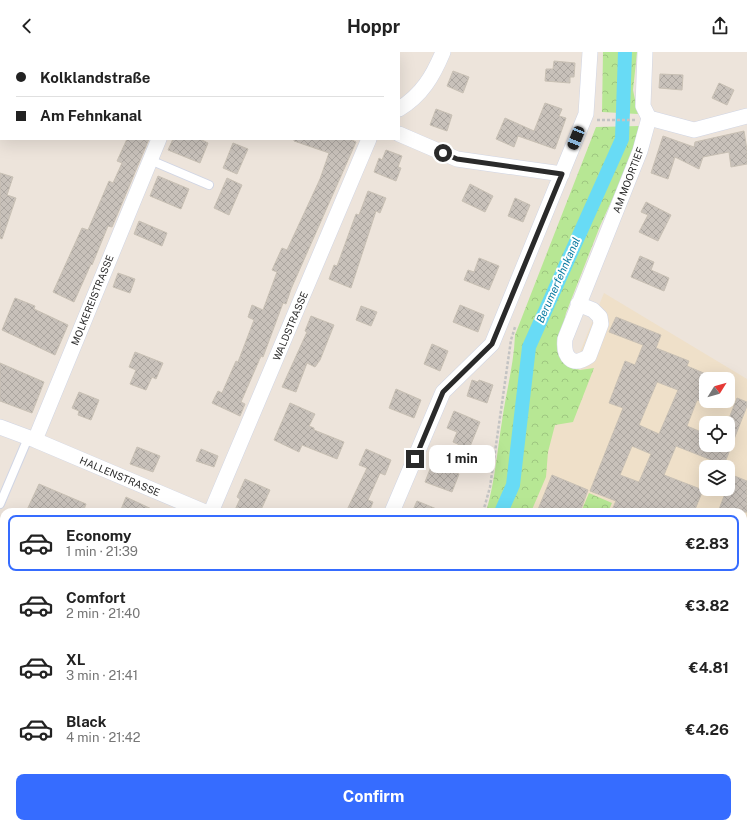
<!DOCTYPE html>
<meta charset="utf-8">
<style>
:root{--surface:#fff;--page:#f2f2f2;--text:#222;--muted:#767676;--line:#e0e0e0;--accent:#366cff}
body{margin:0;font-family:"Public Sans",sans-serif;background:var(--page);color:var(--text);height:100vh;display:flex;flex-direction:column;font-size:15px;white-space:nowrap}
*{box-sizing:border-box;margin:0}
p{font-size:13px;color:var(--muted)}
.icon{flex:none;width:22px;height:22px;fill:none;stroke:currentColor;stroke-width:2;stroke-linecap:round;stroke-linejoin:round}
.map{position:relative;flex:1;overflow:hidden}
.drawer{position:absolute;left:0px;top:456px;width:747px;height:320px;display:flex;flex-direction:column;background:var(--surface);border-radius:12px 12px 0 0;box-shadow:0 4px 16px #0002}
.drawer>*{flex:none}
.banner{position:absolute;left:0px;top:0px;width:400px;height:88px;box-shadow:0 4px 16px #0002;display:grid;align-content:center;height:88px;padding:0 16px;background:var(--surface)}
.needle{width:26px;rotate:53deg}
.buttons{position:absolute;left:699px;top:320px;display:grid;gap:8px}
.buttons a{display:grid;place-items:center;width:36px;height:36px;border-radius:8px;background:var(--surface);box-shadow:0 4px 16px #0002;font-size:20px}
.end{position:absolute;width:18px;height:18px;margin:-9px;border:5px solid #2a2a2a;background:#fff;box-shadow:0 0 0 2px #fff}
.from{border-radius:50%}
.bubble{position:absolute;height:28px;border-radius:8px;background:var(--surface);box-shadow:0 4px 16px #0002;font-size:13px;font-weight:700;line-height:28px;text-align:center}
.car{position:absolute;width:12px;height:24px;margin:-12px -6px;border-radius:5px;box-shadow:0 0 3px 1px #0007;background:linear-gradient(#222 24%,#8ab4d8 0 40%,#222 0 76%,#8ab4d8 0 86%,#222 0)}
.banner b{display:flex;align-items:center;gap:14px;height:38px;font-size:15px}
.banner b+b{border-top:1px solid var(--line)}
.banner i{width:10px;height:10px;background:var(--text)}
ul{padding:7px 0 0;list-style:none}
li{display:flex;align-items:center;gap:12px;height:56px;margin:0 8px 6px;padding:0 8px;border:2px solid transparent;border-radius:8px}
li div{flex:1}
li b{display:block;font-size:15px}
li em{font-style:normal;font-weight:700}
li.current{border-color:var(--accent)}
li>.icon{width:36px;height:36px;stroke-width:1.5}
.cta{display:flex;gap:8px;margin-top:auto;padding:8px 16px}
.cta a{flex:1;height:46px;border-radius:8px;background:var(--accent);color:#fff;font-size:16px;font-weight:700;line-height:46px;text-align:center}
header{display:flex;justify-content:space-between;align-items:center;height:52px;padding:0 16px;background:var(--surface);font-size:18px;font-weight:700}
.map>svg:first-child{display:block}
.education{fill:#efe0c9;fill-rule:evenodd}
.grass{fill:#b7e794}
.forest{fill:url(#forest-crowns)}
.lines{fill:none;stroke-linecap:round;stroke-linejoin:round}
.stream{stroke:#68dbf5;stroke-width:4}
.canal{stroke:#68dbf5;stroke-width:14}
.building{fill:url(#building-cross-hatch);stroke:#c8c0b4;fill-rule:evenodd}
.service-casing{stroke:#d0d5e4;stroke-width:10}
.minor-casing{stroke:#d0d5e4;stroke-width:16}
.path{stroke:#c3c3c3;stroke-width:2.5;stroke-dasharray:3 2;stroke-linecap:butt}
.service{stroke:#fff;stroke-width:8}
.minor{stroke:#fff;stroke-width:15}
.route{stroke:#2a2a2a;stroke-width:5}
.labels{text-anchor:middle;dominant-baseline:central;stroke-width:4;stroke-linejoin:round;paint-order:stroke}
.street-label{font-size:10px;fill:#2a2a2a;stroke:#fff}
.water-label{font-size:11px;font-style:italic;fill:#0679a1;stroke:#fff}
</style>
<header><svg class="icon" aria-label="back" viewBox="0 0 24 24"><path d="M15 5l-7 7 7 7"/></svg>Hoppr<svg class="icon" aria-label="share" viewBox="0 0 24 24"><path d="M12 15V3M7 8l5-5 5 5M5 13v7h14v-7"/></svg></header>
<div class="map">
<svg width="747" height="776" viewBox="0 0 747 776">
<defs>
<pattern id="forest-crowns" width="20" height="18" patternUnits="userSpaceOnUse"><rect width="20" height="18" fill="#b7e794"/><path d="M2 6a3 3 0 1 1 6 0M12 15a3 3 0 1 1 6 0" fill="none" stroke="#9ec680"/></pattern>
<pattern id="building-cross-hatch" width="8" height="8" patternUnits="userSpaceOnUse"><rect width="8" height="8" fill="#c8c1ba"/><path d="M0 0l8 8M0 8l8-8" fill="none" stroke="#aca6a0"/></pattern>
</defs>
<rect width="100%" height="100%" fill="#ede4db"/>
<!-- education -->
<path class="education" d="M604,241L747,327V524L743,522V460H515ZM706,327H728V349H706ZM706,371H728V393H706ZM706,415H728V437H706Z"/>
<!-- grass -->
<path class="grass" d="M743,693L747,695V776H306L310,772H743Z"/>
<!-- forest -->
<path class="forest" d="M603,0H637L633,38L638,62L602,60Z
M639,74L633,102L600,174L566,261L559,291L568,314L580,318L594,316L573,370L555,373L548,400L546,425L531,460H486C495,430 497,400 502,369C506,340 514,312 515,283L596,75Z
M589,441L612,451L608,460H581Z
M228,772H305L300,776H225Z"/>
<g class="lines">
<!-- stream -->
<path class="stream" d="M534,776L536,772"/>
<!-- canal -->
<path class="canal" d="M501,460L513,433L529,295L622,87L625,0
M284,776L289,772"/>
</g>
<!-- building -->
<path class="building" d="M554,9L575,11L574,25H570V31L545,29L546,17H553Z
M453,19L469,25L463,41L447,34Z
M660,22L683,23L682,38L659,36Z
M719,31L734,38L727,53L712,46Z
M545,51L562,57L559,64L566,66L555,97L518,84L514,95L496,87L505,66L534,79Z
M436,57L452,63L447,79L430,73Z
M744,79L747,98V112L731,115L729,100L703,105L699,117L675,105L668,127L651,121L663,84L694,95L695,90Z
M127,87H149L112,175L108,174L92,213L91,212L74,250L53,240L82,176L88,178L109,129L113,131L122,111L117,109Z
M173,87H200L208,91L200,111L168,98Z
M294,87H350L356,90L291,237L286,252L283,251L263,305L261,304L241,350L245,352L240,364L212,351L218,339L222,341L236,309L238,310L254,268L248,265L252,253L263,258L277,220L272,218L282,196L287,198L320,127L329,101L294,89Z
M233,91L248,97L237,122L223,116Z
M386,98L402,104L398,115L401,116L396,129L374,120L379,106L382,108Z
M0,121L13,125L7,143L16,146L2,187L0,186Z
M158,124L189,137L181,157L150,144Z
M227,126L242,133L229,163L214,156Z
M470,132L493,144L485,160L462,149Z
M368,139L386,146L380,161L376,159L351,236L329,227L334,213L337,214L356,162L359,163Z
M515,146L530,153L523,170L508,164Z
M646,150L671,163L658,189L639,180L648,163L641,160Z
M139,169L167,181L162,194L134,182Z
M640,204L654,210L651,218L669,226L664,239L631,225Z
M479,206L499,214L489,238L464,228L468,218L474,220Z
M118,221L135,227L130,241L113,235Z
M15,246L35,254L34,257L68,273L55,303L2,278Z
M460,253L484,263L478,280L453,270Z
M361,254L377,260L371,274L356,268Z
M311,264L334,273L320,308L315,315L307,311L296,340L282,335L307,280L305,279Z
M616,265L661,283L656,296L689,309L687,314L706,322V342L703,350L697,348L687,374L706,382V393H728V369L737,346L747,350V354L724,413L676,394L664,423L703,438L694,460H611L616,449L590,439L623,356L609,351L625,309L635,313L643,293L609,280ZM657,330L678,338L659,382L639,373ZM632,394L651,402L639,430L620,423Z
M432,292L448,299L440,319L424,312Z
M135,300L163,311L156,327L152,325L146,338L130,332L136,318L129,315Z
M0,311L44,330L32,361L0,349Z
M472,328L478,330L479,328L493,333L487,351L467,344Z
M396,337L421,348L414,366L389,356Z
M79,340L99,348L91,368L78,363L79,359L72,356Z
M290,351L315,362L309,374L314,376V378L344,390L337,407L302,393L299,400L274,388Z
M454,359L480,370L469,397L453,390L457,380L447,376Z
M137,395L160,404L153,420L130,412Z
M201,397L218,404L214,415L196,409Z
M366,397L391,408L385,423L380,421L368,448L373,450L369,460H346L367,416L359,413Z
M432,412L459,422L452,440L425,430Z
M552,423L588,438L580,460H537Z
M732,423L747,429V460H718Z
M245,427L270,438L260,460H234L240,447L237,445Z
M39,432L86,452L83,460H26Z
M126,445L158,460H120Z
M417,449L444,460H412Z"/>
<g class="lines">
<defs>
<path id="service" d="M150,108L209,133
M0,452L28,386"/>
<path id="minor" d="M166,0L168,1
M22,1V0
M299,1V0
M399,57C422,43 433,24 443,0
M649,66L694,78L747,64
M0,67L1,64
M399,82L457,107L562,122
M578,252L593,258L600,265L601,272L589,304C572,316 563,305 565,287L640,99L649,66L643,54L645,0
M0,375L35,388L205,460
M35,388L159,87
M211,460L369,87
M392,460L443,340L492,292L586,62L590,0
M79,772L90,776"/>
</defs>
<!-- service casing -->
<use href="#service" class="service-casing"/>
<!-- minor casing -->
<use href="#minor" class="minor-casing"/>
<!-- path -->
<path class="path" d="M597,68H636
M483,460L490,435L511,288L515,275
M261,776L265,772"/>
<!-- service -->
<use href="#service" class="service"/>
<!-- minor -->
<use href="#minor" class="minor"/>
</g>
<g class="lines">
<!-- route -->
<path class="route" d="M415,407L443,340L492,292L562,122L457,107L443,101"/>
</g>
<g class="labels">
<!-- street labels -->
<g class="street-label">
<text transform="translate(628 128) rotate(-69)">AM MOORTIEF</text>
<text transform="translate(92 248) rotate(-68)">MOLKEREISTRASSE</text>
<text transform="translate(290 274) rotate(-67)">WALDSTRASSE</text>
<text transform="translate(120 424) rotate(23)">HALLENSTRASSE</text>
</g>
<!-- water labels -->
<g class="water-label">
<text transform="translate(558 228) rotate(-66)">Berumerfehnkanal</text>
</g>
</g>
</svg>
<div class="buttons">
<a><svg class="needle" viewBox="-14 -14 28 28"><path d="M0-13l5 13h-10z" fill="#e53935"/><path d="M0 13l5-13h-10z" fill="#767676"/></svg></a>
<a><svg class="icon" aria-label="locate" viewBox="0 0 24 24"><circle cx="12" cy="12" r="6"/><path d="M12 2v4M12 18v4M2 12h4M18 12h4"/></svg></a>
<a><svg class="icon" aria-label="layers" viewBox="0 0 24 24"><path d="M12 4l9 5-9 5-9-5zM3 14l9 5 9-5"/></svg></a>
</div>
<i class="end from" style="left:443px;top:101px"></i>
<i class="end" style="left:415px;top:407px"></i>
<div class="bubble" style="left:429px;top:393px;width:66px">1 min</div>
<i class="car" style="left:576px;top:86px;rotate:202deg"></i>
<div class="banner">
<b><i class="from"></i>Kolklandstraße</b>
<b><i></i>Am Fehnkanal</b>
</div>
<section class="drawer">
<ul>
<li class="current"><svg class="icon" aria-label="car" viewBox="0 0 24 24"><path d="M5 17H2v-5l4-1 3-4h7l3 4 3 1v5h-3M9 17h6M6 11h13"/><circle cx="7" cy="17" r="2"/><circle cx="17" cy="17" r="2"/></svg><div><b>Economy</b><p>1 min · 21:39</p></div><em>€2.83</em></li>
<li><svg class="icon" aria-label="car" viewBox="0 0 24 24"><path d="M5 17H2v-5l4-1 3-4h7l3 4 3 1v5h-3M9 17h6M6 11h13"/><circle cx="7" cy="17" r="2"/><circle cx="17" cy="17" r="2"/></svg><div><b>Comfort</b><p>2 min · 21:40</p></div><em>€3.82</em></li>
<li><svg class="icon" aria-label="car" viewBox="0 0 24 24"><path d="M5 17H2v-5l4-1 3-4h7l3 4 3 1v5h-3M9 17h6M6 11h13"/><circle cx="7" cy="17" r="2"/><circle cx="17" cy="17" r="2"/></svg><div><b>XL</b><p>3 min · 21:41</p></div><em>€4.81</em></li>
<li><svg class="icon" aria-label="car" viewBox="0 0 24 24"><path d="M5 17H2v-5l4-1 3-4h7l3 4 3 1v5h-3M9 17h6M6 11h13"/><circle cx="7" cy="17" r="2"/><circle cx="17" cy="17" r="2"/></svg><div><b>Black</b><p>4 min · 21:42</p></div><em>€4.26</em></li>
</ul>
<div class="cta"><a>Confirm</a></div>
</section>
</div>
